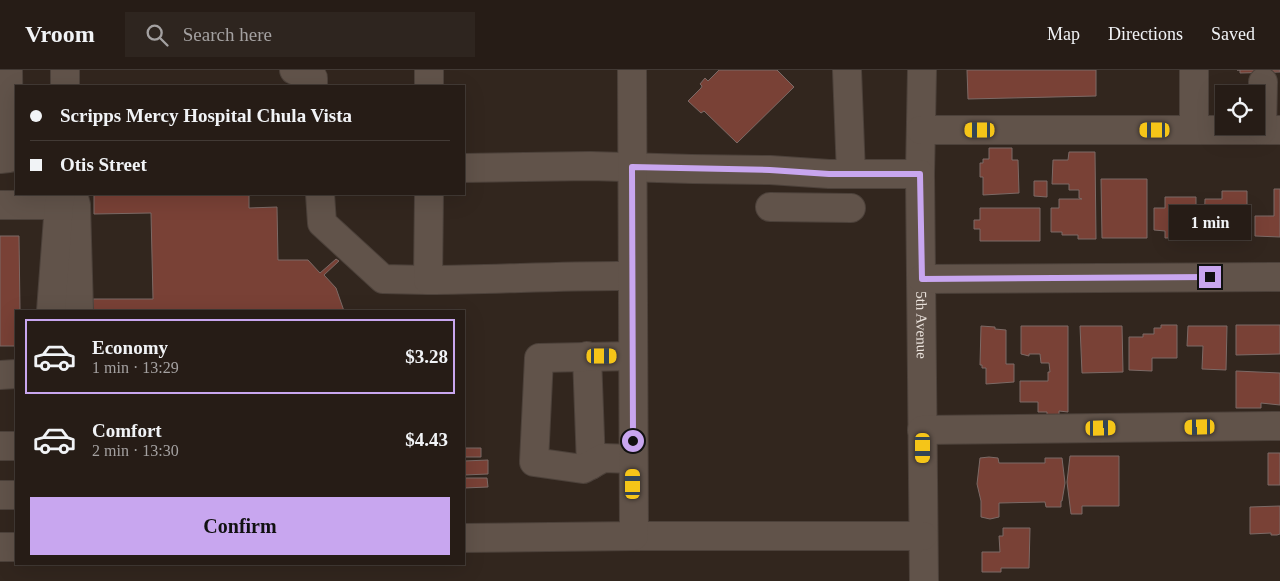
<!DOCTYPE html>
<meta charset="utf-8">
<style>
:root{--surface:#261c16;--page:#2e251f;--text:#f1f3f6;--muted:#a4a1a1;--line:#423a35;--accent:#c8a6ef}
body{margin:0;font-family:Georgia,serif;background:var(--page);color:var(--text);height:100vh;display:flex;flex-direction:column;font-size:19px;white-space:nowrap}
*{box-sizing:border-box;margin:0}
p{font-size:16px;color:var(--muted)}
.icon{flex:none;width:28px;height:28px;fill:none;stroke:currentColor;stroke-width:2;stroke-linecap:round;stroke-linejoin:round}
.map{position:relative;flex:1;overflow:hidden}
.sheet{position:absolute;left:15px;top:240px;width:450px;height:255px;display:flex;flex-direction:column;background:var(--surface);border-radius:0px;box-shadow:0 5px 20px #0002,0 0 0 1px var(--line)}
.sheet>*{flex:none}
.top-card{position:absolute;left:15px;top:15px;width:450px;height:110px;border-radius:0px;box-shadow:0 5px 20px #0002,0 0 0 1px var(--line);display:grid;align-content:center;height:110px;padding:0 15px;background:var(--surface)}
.fabs{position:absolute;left:1215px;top:15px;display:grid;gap:10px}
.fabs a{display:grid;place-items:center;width:50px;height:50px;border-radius:0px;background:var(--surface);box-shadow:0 5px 20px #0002,0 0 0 1px var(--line);font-size:25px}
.end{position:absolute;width:22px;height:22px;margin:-11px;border:6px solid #c8a6ef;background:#111;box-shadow:0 0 0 2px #111}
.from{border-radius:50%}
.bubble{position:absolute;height:35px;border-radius:0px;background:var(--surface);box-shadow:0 5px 20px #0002,0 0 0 1px var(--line);font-size:16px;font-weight:600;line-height:35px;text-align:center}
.car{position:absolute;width:15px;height:30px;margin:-15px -8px;border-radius:6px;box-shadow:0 0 4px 1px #0007;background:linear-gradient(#f5c518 24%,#345 0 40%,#f5c518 0 76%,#345 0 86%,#f5c518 0)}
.top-card b{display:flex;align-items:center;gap:18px;height:48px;font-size:19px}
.top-card b+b{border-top:1px solid var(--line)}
.top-card i{width:12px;height:12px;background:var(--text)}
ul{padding:9px 0 0;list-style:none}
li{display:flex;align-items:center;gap:15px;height:75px;margin:0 10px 8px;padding:0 5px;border:2px solid transparent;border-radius:0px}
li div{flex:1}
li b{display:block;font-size:19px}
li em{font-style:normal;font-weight:600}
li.current{border-color:var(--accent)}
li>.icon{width:45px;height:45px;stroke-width:1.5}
.button{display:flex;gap:10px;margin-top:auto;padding:10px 15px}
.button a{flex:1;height:58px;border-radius:0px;background:var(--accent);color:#111;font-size:20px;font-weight:600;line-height:58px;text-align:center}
header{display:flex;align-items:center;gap:30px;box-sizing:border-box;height:70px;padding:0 25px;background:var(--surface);border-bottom:1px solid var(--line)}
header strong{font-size:24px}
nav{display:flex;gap:28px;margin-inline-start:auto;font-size:18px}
.search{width:350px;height:45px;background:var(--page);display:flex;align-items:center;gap:12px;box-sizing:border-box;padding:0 18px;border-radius:0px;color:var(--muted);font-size:19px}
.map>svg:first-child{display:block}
.building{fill:#794136;stroke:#7c6a66}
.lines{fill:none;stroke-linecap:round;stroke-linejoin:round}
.minor-casing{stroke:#4c413a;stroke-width:30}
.minor{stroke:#61534a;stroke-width:28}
.route{stroke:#c8a6ef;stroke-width:6}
.labels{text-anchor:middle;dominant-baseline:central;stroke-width:4;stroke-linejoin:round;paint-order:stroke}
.street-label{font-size:15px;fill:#eae2dc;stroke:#281c14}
</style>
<header>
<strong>Vroom</strong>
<div class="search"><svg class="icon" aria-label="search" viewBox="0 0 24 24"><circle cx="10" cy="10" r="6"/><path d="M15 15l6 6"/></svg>Search here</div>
<nav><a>Map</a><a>Directions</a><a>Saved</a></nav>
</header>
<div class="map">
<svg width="1280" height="511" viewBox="0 0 1280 511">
<rect width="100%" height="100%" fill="#32261e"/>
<!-- building -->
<path class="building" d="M719,0H777L794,17L737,73L704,41L701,43L688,31L701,18L702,16L700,14L705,8L708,11Z
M967,0H1096V26L968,29Z
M1237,0H1280V2L1240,3V0Z
M989,78H1012V90H1018L1019,123L983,125V107H980V93H983V89H989Z
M1069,82H1095L1096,169H1078V165H1062V162H1051V138H1059V129H1082L1079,128V120H1069V114H1052L1053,90H1068Z
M1101,109H1147V168H1102Z
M1034,111H1047V127L1034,126Z
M1274,119H1280V167L1255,166V146H1274Z
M1222,121H1247V168H1230V164H1214V161L1204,160L1205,129H1222Z
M94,124H249V138L277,137L278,190H308L320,203L336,189L339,191L324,205L336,218L344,241H93V229H153L151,143L94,144Z
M1165,127H1196V167L1165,168V161L1154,160V138H1165Z
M980,138H1040V171H980V159H974V150H980Z
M0,166H19L20,241H16V276H0Z
M1161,255H1177V288H1152V301L1129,300V267H1143V264H1154V258H1161Z
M1236,255H1280V284L1236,285Z
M981,256L995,257V259L1006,260V294H1014V312L986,314V298H982V295H980Z
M1021,256H1068V342L1059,341V346H1047V342H1038V332H1020V311H1048V302H1050L1049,293H1041L1040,284H1029V286L1021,284Z
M1080,256H1122L1123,302L1082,303Z
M1188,256H1227L1226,300L1202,299L1203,276H1187Z
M1236,301L1280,303V335L1261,333V338H1236Z
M464,378H481V387H464Z
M1268,383H1280V415H1268Z
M1070,386H1119V436H1082V444H1071L1067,412Z
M989,387L998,388L999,393H1045V388H1062L1065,413L1062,431H1061V437H1046L1045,432L999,433V447L990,449L981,447V431L977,414L980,388Z
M488,390V404L464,405V391Z
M464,408H487L488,417L464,418Z
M1280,436V464L1277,465H1271V463L1250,464V437Z
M1003,458H1030L1029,498H1001V502H982V482H1000L999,466H1003Z"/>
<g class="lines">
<defs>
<g id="minor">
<path d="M65,0V16"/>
<path d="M294,0L313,8V16"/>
<path d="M847,0L851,104"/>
<path id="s1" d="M922,0L920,104L924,511"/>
<path d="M1194,0V60"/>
<path d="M429,16V0"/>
<path d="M921,60H1280"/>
<path d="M1262,60L1263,12"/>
<path d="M0,89L9,88L8,0"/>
<path d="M464,98L590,96L692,99L770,100L829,104H920"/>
<path d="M73,124L76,135L79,241"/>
<path d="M320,124L322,153L383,209L428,210"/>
<path d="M429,124L428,210C496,210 564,205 632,206"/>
<path d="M0,135H59"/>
<path d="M770,137L851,138"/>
<path d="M922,209L1280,207"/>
<path d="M51,241L59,135L61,124"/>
<path d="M587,286L591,395"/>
<path d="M633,286L539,288L534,392L583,399L603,388L633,389"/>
<path d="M0,305L16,304"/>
<path d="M922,360L1280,356"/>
<path d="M0,376H16"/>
<path d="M0,425H16"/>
<path d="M634,466H923"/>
<path d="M464,468L634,466L632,0"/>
<path d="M0,477H16"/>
</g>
</defs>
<!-- minor casing -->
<use href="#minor" class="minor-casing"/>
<!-- minor -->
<use href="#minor" class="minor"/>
</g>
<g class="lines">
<!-- route -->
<path class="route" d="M633,371L632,97L770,100L829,104H920L922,209L1210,207"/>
</g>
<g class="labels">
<!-- street labels -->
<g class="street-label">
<text stroke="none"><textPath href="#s1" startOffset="255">5th Avenue</textPath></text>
</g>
</g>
</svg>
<div class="fabs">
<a><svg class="icon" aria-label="locate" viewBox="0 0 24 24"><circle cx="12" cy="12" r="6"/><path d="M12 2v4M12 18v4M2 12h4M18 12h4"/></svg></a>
</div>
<i class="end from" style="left:633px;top:371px"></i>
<i class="end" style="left:1210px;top:207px"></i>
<div class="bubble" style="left:1169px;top:135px;width:82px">1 min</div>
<i class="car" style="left:980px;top:60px;rotate:270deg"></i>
<i class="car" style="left:1155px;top:60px;rotate:270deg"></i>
<i class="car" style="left:602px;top:286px;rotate:90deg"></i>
<i class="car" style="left:1200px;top:357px;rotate:269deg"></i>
<i class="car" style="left:1101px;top:358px;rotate:89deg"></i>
<i class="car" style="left:923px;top:378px;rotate:180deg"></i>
<i class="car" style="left:633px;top:414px;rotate:0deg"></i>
<div class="top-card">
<b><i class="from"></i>Scripps Mercy Hospital Chula Vista</b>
<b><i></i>Otis Street</b>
</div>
<section class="sheet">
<ul>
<li class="current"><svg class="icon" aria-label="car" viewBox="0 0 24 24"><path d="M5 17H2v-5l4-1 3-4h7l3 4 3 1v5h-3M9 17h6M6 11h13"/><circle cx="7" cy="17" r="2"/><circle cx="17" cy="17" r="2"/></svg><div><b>Economy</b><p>1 min · 13:29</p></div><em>$3.28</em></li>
<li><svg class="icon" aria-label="car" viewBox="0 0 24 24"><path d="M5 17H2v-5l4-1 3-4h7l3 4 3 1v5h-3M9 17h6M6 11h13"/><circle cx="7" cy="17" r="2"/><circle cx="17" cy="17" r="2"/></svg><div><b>Comfort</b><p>2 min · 13:30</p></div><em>$4.43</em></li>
</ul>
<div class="button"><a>Confirm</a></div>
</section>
</div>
